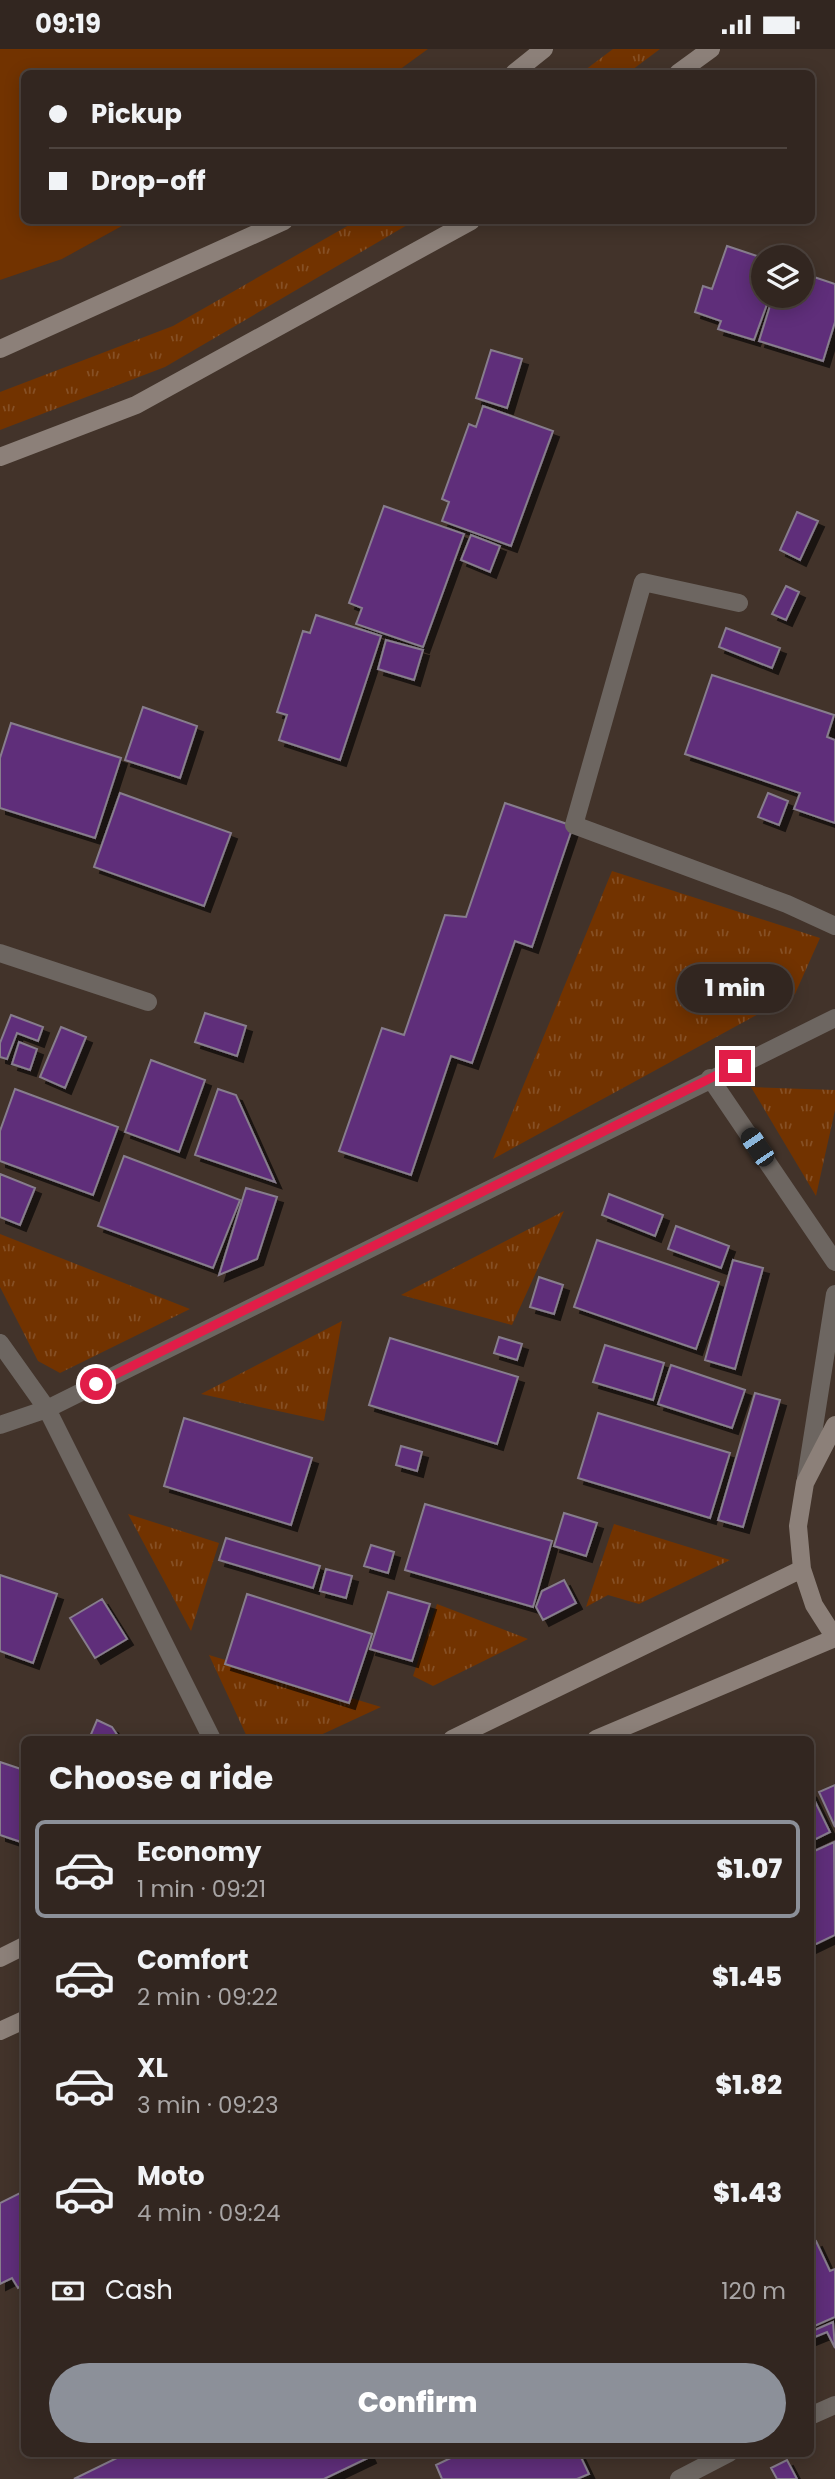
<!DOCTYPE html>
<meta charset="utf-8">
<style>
:root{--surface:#322620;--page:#3d322d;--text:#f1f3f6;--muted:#a8a5a5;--line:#4d433e;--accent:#8c9099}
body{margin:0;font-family:Poppins,sans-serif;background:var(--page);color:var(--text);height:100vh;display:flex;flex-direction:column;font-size:26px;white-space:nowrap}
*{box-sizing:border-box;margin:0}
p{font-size:23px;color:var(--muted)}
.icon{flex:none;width:38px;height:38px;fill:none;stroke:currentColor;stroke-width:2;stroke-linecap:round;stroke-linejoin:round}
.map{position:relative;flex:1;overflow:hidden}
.sheet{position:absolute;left:21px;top:1687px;width:793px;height:721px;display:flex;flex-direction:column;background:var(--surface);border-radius:10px;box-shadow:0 4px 18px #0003,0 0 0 2px var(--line)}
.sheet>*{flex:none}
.top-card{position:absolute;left:21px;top:21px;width:794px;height:154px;border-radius:10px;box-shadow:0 4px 18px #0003,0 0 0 2px var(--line);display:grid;align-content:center;height:154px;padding:0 28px;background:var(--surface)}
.buttons{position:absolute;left:751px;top:196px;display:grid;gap:14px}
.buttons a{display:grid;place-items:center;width:63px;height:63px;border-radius:50%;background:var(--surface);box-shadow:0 4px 18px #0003,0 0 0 2px var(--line);font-size:35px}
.end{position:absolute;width:32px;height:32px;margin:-16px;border:9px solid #e11d48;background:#fff;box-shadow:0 0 0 4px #fff}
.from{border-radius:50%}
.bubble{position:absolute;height:49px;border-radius:24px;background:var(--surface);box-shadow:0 4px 18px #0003,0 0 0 2px var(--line);font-size:23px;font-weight:800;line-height:49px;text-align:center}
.car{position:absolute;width:21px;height:42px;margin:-21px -10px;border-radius:9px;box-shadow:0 0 5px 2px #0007;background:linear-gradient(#222 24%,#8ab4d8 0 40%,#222 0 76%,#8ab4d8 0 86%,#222 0)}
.top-card b{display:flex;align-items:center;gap:24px;height:66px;font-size:26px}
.top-card b+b{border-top:2px solid var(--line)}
.top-card i{width:18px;height:18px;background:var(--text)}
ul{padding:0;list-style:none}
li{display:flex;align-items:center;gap:21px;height:98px;margin:0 14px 10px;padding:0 14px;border:4px solid transparent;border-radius:10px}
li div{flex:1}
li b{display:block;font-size:26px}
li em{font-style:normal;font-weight:800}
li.selected{border-color:var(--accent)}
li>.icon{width:63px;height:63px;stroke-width:1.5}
h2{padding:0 28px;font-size:32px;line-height:84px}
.pay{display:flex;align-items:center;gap:18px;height:77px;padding:0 28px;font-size:26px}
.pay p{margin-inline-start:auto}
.cta{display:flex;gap:14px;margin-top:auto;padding:14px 28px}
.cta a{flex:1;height:80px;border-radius:42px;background:var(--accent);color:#fff;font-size:28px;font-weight:800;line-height:80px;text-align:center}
.status{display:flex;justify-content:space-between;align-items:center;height:49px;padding:0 35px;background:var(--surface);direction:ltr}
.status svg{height:19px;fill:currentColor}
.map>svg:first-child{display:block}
.grass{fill:url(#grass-tufts)}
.park{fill:#723300}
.building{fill:#5f2f7a;stroke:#877d8d;stroke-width:2;filter:url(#shadow)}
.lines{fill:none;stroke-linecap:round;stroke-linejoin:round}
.street{stroke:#6d6661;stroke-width:18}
.secondary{stroke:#8c8079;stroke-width:18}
.route{stroke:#e11d48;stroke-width:9}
</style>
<div class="status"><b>09:19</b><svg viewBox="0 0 49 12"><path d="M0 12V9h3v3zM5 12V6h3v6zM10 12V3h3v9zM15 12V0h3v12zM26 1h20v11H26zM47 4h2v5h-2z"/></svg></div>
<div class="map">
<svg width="835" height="2430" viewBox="0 0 835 2430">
<defs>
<pattern id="grass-tufts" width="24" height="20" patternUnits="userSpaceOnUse" patternTransform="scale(1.75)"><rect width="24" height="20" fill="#723300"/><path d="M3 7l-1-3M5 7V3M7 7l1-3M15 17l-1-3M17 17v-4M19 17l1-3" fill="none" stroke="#865025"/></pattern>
<filter id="shadow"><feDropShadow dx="6" dy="6" stdDeviation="0" flood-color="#0009"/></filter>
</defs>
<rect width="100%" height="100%" fill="#42332a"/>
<!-- grass -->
<path class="grass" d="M613,0H660L628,24H581Z
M356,172H414L165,318L0,381V343L173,277Z
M612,822L820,889L795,945L493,1110Z
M751,1038L835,1041V1061L816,1147Z
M564,1162L512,1276L401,1246Z
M0,1185L190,1260L60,1324L38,1312L0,1238Z
M342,1272L324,1372L201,1345Z
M128,1465L219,1494L191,1582Z
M614,1475L730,1511L639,1555L608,1546L586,1558Z
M437,1555L528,1590L433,1637L413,1627Z
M209,1606L381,1658L312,1690H248Z"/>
<!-- park -->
<path class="park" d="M0,0H428L395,24H24V172H131L62,210L0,231Z"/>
<!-- building -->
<path class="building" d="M727,197L763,209V247H770L754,291L718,280L721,272L695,263L703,237L712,240Z
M802,224L835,235V273L823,312L759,292L773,247H802Z
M491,301L522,310L507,359L476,349Z
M483,357L553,382L511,497L442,472L449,453L442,450L469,375L476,378Z
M384,457L464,485L423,598L356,575L362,559L349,554Z
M797,463L818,472L800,511L780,501Z
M471,486L500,497L490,523L461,511Z
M786,537L799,543L786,571L772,565Z
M316,566L381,587L340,711L279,691L287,666L277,663L303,582L310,584Z
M726,579L780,599L772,619L719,598Z
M386,591L423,601L414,631L378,620Z
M712,626L834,666L827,688L835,691V774L794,760L800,744L685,705Z
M143,658L197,677L180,729L125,711Z
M11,674L121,709L95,789L0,759V709Z
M120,744L231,784L204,857L94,818Z
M768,744L788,752L779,776L758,768Z
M505,754L573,777L532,898L515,892L472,1014L451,1007L411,1126L339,1102L382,979L404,986L445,866L466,868Z
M205,964L246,977L237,1007L195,993Z
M11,966L43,978L38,992L17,984L7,1010L0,1008V994Z
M61,978L86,988L65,1039L40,1028Z
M19,993L37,1000L30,1021L12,1015Z
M151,1011L205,1031L179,1103L125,1083Z
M15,1040L118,1078L93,1146L0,1112V1082Z
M218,1040L236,1046L275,1133L195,1106Z
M124,1107L240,1151L213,1219L98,1177Z
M0,1125L35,1139L20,1176L0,1168Z
M246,1139L277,1148L257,1210L219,1226Z
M609,1145L663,1166L655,1187L602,1166Z
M676,1177L729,1197L721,1219L668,1200Z
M597,1191L719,1233L696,1300L574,1258Z
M733,1211L763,1219L735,1320L705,1311Z
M539,1228L563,1236L554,1265L530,1258Z
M499,1288L522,1295L517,1311L494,1304Z
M390,1289L518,1328L497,1395L369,1356Z
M605,1296L664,1314L653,1351L593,1333Z
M671,1316L745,1341L732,1379L658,1355Z
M755,1344L780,1351L743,1478L718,1471Z
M598,1364L730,1404L710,1469L578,1429Z
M184,1369L312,1409L291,1476L164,1437Z
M401,1397L422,1403L417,1422L396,1416Z
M425,1455L552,1492L533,1558L405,1521Z
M564,1464L597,1474L586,1507L554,1497Z
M226,1489L320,1517L313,1539L219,1511Z
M371,1496L394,1503L388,1524L364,1517Z
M326,1520L352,1527L346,1549L320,1542Z
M0,1526L57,1545L33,1614L0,1602Z
M564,1531L576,1554L543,1571L536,1558L542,1542Z
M388,1543L430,1555L412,1612L370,1600Z
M247,1545L372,1585L349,1654L225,1615Z
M102,1550L127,1590L95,1609L70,1569Z
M97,1671L112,1678L120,1690H89Z
M0,1713L24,1721V1794L0,1786Z
M835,1736V1778L819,1743Z
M810,1742L830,1783L810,1793Z
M834,1793L835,1886L810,1898V1804Z
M24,2142V2236L18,2239L12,2229L0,2235V2154Z
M816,2192L830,2222L835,2220V2268L810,2279V2195Z
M833,2273L835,2299L827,2283L810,2290V2283Z
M127,2404H368L370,2408L324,2430H74Z
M461,2404H579L589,2425L577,2430H442L436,2416Z
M787,2411L797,2430H777L771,2419Z"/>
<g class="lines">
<!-- street -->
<path class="street" d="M739,554L643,533L574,776L787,855L835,877
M0,904L148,953
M710,1029L835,1213
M0,1294L47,1360L212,1690
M0,1376L47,1360L835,969
M806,1429L835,1245
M810,2367L835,2356
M679,2430L729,2404"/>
<!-- secondary -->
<path class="secondary" d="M514,24L544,0
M678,24L711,0
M0,300L284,172
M0,408L136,356L471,172
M835,1376L805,1434L798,1477L802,1520L814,1556L835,1589
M452,1690L802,1520
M596,1690L835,1589
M0,1909L24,1897
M0,1982L24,1971"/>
</g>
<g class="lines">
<!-- route -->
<path class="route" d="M96,1335L735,1017"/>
</g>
</svg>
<div class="buttons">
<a><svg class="icon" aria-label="layers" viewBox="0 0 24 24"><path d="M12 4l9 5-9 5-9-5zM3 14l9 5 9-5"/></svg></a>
</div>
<i class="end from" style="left:96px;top:1335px"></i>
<i class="end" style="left:735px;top:1017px"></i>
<div class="bubble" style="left:677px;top:915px;width:116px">1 min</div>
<i class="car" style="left:757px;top:1098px;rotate:326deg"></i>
<div class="top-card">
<b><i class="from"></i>Pickup</b>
<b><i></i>Drop-off</b>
</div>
<section class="sheet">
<h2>Choose a ride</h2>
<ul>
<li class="selected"><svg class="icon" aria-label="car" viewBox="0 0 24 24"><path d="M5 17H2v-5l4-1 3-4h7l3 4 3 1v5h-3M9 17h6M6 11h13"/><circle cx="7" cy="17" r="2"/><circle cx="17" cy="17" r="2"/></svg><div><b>Economy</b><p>1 min · 09:21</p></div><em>$1.07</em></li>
<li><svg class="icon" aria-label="car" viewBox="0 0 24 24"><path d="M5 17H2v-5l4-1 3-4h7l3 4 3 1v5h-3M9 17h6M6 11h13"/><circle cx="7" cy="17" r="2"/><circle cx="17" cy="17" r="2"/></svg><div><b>Comfort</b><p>2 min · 09:22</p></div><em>$1.45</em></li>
<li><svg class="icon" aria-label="car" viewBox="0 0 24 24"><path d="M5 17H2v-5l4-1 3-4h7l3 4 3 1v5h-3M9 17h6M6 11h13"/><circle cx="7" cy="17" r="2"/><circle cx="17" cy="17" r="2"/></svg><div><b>XL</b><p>3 min · 09:23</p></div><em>$1.82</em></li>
<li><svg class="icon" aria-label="car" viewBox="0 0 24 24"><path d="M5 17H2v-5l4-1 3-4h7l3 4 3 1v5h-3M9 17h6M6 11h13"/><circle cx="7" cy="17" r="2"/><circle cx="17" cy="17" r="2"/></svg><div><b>Moto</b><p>4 min · 09:24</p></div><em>$1.43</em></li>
</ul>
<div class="pay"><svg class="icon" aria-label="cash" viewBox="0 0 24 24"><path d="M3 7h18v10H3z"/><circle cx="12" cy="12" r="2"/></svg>Cash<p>120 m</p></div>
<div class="cta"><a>Confirm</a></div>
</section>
</div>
